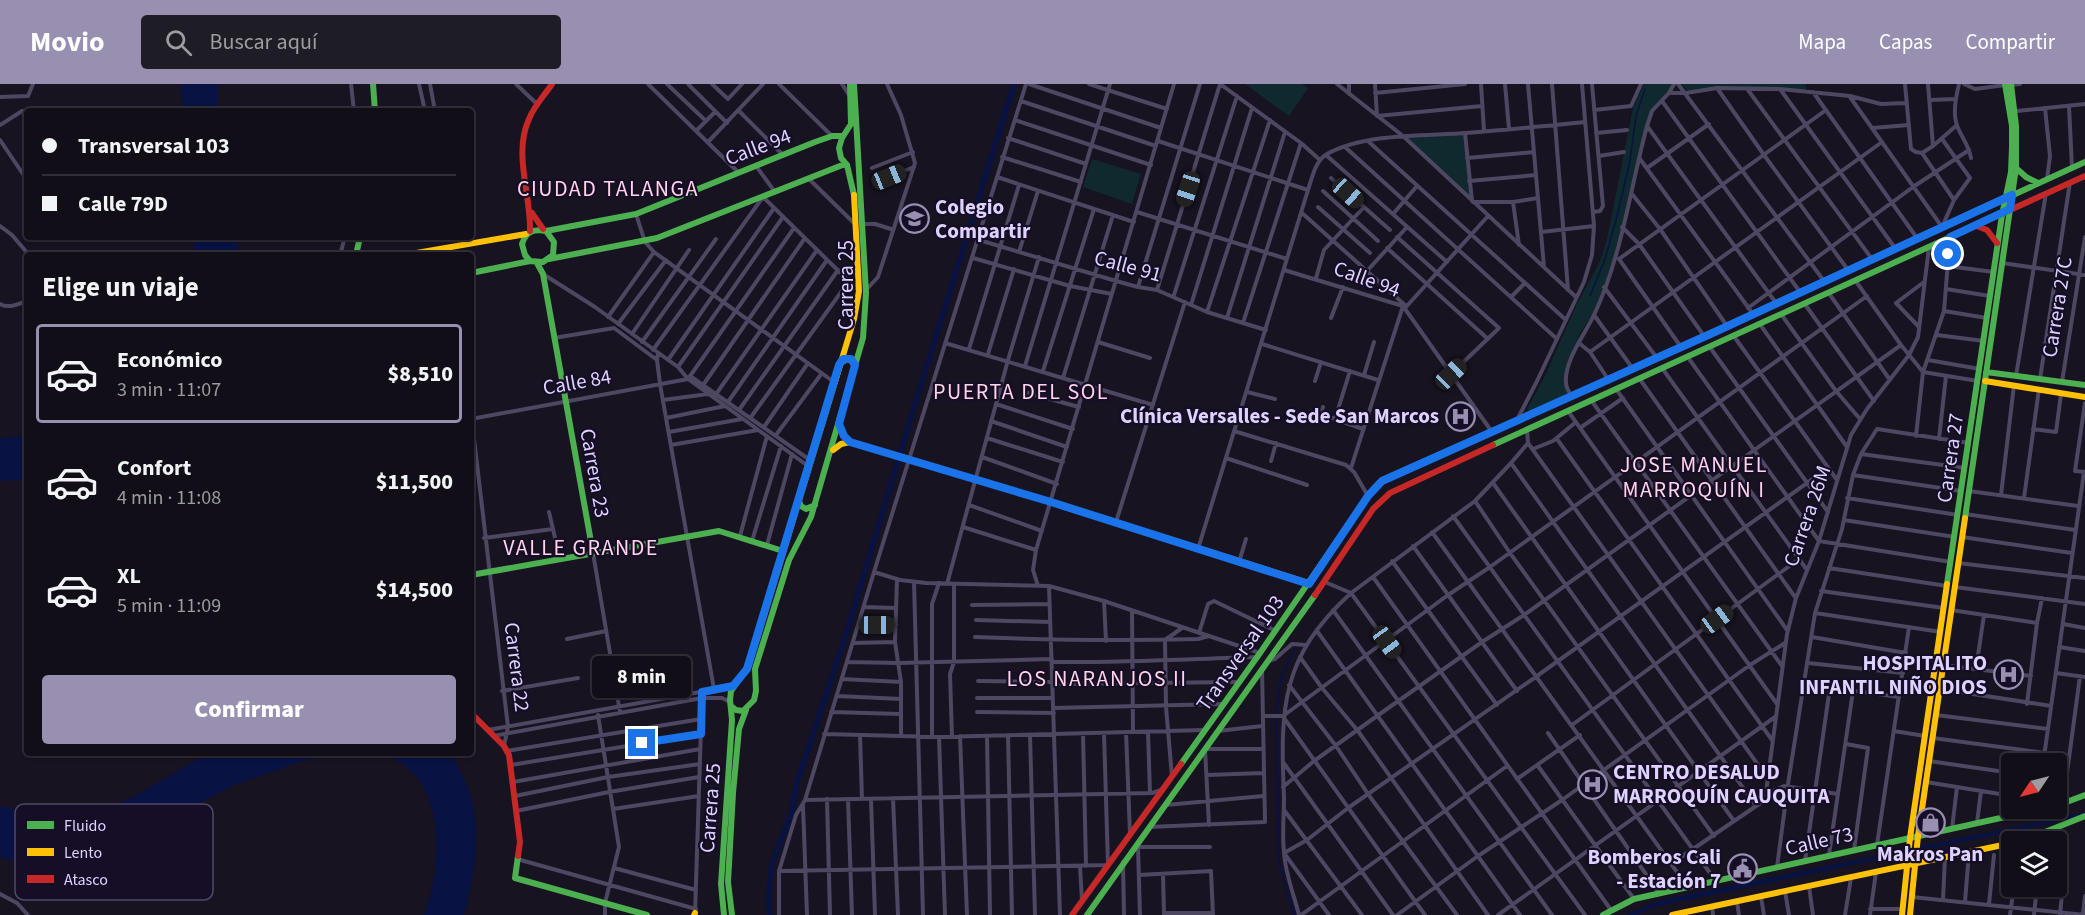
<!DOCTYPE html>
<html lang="es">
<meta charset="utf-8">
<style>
:root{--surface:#110e18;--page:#1e1c25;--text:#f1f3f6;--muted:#9c9ca2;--line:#302e37;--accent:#998fb1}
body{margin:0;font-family:"Source Sans 3",sans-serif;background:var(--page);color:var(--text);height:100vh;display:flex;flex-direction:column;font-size:22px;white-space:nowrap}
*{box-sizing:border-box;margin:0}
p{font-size:20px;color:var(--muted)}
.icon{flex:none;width:33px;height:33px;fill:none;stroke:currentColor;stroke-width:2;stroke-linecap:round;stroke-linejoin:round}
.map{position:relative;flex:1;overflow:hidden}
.details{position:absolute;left:24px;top:168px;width:450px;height:504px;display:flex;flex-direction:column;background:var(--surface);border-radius:6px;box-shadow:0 2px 4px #0004,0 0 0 2px var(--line)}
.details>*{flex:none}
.top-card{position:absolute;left:24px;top:24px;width:450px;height:132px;border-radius:6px;box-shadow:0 2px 4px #0004,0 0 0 2px var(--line);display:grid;align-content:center;height:132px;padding:0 18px;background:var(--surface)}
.needle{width:39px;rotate:235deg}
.tools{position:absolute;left:2001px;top:669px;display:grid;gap:12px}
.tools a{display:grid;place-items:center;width:66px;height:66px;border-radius:6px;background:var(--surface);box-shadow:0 2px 4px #0004,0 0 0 2px var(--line);font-size:30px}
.end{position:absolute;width:27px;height:27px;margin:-14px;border:8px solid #1a73e8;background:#fff;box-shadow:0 0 0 3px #fff}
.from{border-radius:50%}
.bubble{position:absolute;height:42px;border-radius:6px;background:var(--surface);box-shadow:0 2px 4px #0004,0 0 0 2px var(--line);font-size:20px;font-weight:800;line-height:42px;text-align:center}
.car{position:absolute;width:18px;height:36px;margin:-18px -9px;border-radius:8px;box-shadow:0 0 4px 2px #0007;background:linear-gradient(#222 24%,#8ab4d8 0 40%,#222 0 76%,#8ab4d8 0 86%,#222 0)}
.top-card b{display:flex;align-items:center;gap:21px;height:57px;font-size:22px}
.top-card b+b{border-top:2px solid var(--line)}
.top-card i{width:15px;height:15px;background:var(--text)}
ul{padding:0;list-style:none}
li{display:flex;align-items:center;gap:18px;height:99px;margin:0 12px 9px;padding:0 6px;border:3px solid transparent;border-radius:6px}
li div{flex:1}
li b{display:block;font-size:22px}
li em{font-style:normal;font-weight:800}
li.active{border-color:var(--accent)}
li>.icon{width:54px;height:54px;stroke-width:1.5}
h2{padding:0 18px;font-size:27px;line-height:72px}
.cta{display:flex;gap:12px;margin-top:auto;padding:12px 18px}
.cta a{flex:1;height:69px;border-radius:6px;background:var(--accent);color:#fff;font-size:24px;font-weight:800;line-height:69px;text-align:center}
header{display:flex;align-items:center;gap:36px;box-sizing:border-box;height:84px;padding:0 30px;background:var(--accent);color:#fff}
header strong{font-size:28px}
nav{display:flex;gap:33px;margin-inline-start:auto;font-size:21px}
.search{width:420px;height:54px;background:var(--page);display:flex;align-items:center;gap:15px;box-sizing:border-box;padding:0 21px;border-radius:6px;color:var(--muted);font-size:22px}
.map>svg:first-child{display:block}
.green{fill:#10292e}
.water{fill:#081243}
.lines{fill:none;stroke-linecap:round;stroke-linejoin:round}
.stream{stroke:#081243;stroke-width:1.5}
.street{stroke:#4d4761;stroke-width:4}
.fast{stroke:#4caf50;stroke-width:6}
.slow{stroke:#ffc107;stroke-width:6}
.jam{stroke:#c62828;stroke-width:6}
.route{stroke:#1a73e8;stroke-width:8}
.labels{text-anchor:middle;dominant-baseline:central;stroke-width:4.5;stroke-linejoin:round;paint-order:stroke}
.street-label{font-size:21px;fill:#dfd2ff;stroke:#160d26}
.poi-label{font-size:21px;font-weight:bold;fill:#dfd2ff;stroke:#160d26;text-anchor:end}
.neighbourhood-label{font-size:22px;letter-spacing:1.5px;fill:#ffd4e8;stroke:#160d26}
.key{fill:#160d26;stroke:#524867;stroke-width:1.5}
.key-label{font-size:16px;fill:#dfd2ff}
</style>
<header>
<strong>Movio</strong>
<div class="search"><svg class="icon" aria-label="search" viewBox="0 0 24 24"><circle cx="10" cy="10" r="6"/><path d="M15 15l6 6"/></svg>Buscar aquí</div>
<nav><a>Mapa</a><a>Capas</a><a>Compartir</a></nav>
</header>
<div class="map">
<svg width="2085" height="831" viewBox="0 0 2085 831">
<rect width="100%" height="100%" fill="#171320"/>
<!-- green -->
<path class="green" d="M1245,0H1302L1308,4L1289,32Z
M1644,0H1677L1653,27L1614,175L1593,230L1580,249L1568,281L1565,299L1570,311L1532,329L1527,325L1544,294L1576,222L1600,177L1607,155L1633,24Z
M1681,0H1806V6L1717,3L1688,7Z
M1465,49L1473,118L1403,52Z
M1092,75L1141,90L1132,120L1083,103Z"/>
<!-- water -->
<path class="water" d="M181,0H218V27H183Z
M1011,0H1017L914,332L848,553L800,698L794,729L774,782L771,815L772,831H767L766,815L769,781L789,727L795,696L843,551L909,331Z
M195,153H236L239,171H193Z
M27,352V395L0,397V354Z
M1295,562H1297L1281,598L1277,634L1280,779L1295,831H1293L1278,779L1275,636L1279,597Z
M208,669H355L309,675L237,700L156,741L135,759L122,765L74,777L53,780L10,776L0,773V722L56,733L75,735L88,733L135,712Z
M357,669H451C459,685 469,703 473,720C480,756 474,797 464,831H424C442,783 448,696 389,673C379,670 367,670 357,669Z
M2085,728V732L1654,823L1636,831H1626L1658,817Z"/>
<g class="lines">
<!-- stream -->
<path class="stream" d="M1590,212L1605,175L1616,136L1630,77L1636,32L1645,5"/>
<!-- street -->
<path class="street" d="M351,0L354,27
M419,0L425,27
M430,0L435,27
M516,0L538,21
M648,0L739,89
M667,0L706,37
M688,0L727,39
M712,0L728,15L742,0
M779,0L832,52
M842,0L849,11
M1029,0L1161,44
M1089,0L1167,25
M1220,0L1301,59L1320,76
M1337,0L1403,52L1576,213
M1349,0V10
M1375,0L1377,32L1482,22
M1481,0L1484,47
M1505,0L1509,45
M1528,0L1544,183
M1552,0L1568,206
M1592,0L1603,122L1600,127L1593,128
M1678,0L1824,197
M1905,0L1911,65L1916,68L1922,69L1954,116
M1928,0L1933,62
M1959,0C1956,12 1953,26 1956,38C1959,51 1968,58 1971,74
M1964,0L1975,5L2005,1
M2011,1L2020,0
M1717,4L1764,71L1848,186
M1780,5L1895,164
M1748,6L1872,175
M1813,8L1917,154
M1375,9L1465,0
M1669,9L1674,0
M0,13L28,12L33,0
M1850,13L1942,143L1954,116L1970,94L1942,55
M1930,16L1955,15
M1021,17L1156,62
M1662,17L1800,208
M2069,22L2072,84
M2045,24L2050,72L2047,95
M738,26L783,71
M1594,26L1631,22L1641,0
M2017,27L2085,20
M1015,36L1151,81
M0,41L22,27H43
M1647,42L1776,219
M1872,44L1909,41
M696,47L715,28
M1465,49L1472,117
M1596,49L1627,46
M1008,54L1086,80
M0,56L27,96
M1158,57L1308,106
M708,58L763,0
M1369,58L1566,236
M1345,63L1557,255
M1922,69L1933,62L1957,41
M1326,71L1447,178
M1599,72L1624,68
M1002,73L1081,98
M1467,74L1534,68
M1640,75L1753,230
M756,82L775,108
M872,84L913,68
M1647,84L1709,40
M889,93L914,83
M997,93L1134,138
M1331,94L1390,146
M809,95L856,141
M1469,97L1536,91
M1323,107L1378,157
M1632,110L1660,145L1727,242
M1473,118H1513L1538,114
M1513,118L1519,161
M1318,123L1370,169
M1137,128L1287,175
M1302,129L1406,222
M636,130L645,158L654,168L834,298
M1393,130L1417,102
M861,140H875L891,145
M0,142L12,151L29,171
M1622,143L1639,160L1704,252
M1541,148L1594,142
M1397,153L1499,244L1451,290
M979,156L1116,197L1138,203L1157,206L1207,228L1266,246
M1387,164L1488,255
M1019,168L1038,107
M340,171L345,153
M973,174L1070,202L1112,210
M1619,175L1826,26
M1619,175L1681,263
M2002,179L2085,191
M1947,182L1994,188
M1284,186L1403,222
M1367,187L1407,143
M543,190L595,223L678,283L688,295L808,382
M1316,194L1324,166L1364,123
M1855,196L1901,261L1923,288
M1138,203L1200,0
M1604,203L1657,274
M1946,205L1990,212
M866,206L878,193L915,79L901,31L887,0
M1157,206L1220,0
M1828,208L1890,296
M1174,211L1237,12
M1511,213L1524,200
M1804,219L1874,317
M0,220C9,225 18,220 27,217
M1191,221L1252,24
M1403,222L1492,348
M1406,223L1488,132
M1748,224L1913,103L1969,66
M1944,227L1987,234
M1207,228L1270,36
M1781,230L1836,307L1860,335
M1594,231L1633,285
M608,233L654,168
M1227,234L1285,48
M1331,234L1343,203
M1243,239L1301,59
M1759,239L1847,363
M618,240L666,176
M1919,243L1896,219L1924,198
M632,250L689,166
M1733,251L1837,396
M1937,251L1984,257
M554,254L614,244L657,276
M642,258L716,155
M1098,258L1150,274
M945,259L1153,321
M1579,259L1590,268L1608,295
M1262,260L1378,296
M1709,262L1828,428
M969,265L1019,101
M653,266L763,113L859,207
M1590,268L1882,58
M658,269L657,276L660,300L714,605
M988,270L1014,185
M1687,272L1819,457L1951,478
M668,276L774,124
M1928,276L1980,285
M1025,282L1110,0
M678,283L783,133
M1662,284L1807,486
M1043,287L1094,125
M1923,288L1978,297
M1364,291L1374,258
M690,292L810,376
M2016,292L2046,109
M1063,294L1113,131
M1639,294L1795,513
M2040,295L2070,98
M1315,297L1321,278
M2062,298L2085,153
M701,304L805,154
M1616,305L1787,546
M1247,308L1275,315
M1028,309L1079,323
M1571,311C1569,308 1566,303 1566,299C1564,277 1585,250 1594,231C1622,172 1630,105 1647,42L1652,27L1669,9H1686L1717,4L1780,5L1850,12L1881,20L1906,19
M714,313L817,166
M663,316L708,310
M1591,316L1782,582
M728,318L827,176
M996,320L1073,345
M739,326L838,186
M1568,327L1777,620
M471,329L508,643L504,662
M1296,329L1319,336L1323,323
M1321,330L1363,345
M751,333L849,197
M666,334L725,322
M471,335L688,295L794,144
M1335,335L1350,287
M991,337L1067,363
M1516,338L1537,297L1584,198L1592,171L1594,142L1582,0
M764,343L808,279
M1580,344L1623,314
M2033,345L2056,348L2061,310
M1234,347L1346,381L1354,388L1368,412
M669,348L742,335
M776,351L822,289
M1916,352L1923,288L1944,227L1950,153
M987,354L1063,378
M1557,355L1772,656
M1939,355L1946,292
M1528,359L1766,692
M671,361L758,346
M1533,365L1553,357L1576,338
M1861,370L1965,384
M982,373L1057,400
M1226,374L1307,401
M1271,377L1276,359
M1511,379L1756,722
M1351,384L1403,222
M2085,388L2075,387L2085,319
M1853,391L1961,407
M1493,399L1734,737
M1969,407L2078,422
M2001,411L2014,301
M1847,414L1958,431
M2024,414L2039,305
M1475,417L1510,469L1714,752
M969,421L1042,447
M549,428L556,458
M1965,430L2075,446
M1453,432L1715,796
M1844,436L1955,453
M1116,438L1185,218
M963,443L1036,466
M1432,448L1687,802
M740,452L767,352
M1962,453L2072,469
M484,454L553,445
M752,457L781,362
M767,461L792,370
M1413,462L1517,607
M1198,465L1308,106C1312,94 1315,77 1327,70C1365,49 1424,52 1466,49C1506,46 1545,42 1585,38
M593,469L620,628
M1392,477L1497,621
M1239,478L1246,455
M1958,479L2085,494
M1829,484L1947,502
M874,488L900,496L926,499L1049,502L1104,517L1260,569
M1373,493L1611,826
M897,495L895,558L901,598V651
M914,498L923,831
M1325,498L1351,509L1585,831
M947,500L1008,276L1039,173
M1038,502L1033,486L1036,466L1174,0
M1049,502L1060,831
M1955,503L2085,520
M1821,507L1944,524
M1104,517L1106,557
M972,521L1049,520
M864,523L896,524
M1333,526L1552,831
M1951,526L2037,539
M1132,527L1133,648
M1815,529L1941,548
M976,536L1050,538
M2063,540L2085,544
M858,541H896
M1317,547L1520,831
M1199,549L1208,520L1214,517L1276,547
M975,553C1050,556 1124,557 1198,555L1209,552
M1812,553L1906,569
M567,555L606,547
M853,559L895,558
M2059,563L2085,567
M1300,573L1322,604L1358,647L1488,831
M1268,577L1275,575L1292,560L1306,561
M847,578L899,579L1052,575
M1052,578C1120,579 1189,575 1257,573
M1808,579L1903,589
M1943,581L2031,592
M1976,585L1984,531
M2056,589L2085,593
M842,595L901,598
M978,597L1053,598
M1053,600L1239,598
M1805,600L1899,613
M1289,601L1336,662L1368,710L1457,831
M1940,605L2051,622
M502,607L578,594
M837,612L901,615
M977,614H1053
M2027,620L2037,539L2042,514
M1054,624L1222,620
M831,628L901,630
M977,628L1054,629
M598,631L619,763L605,819V831
M1936,631L2048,645
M1263,632H1283
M1283,632L1448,511L1490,483L1867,212
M1284,634L1425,831
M1572,641L1799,475
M488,646L733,602
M1218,647L1262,642
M1894,647L1925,652
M1126,648L1130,750
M1148,648L1150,709
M1083,649L1086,782
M1548,649L1659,809
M824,650L939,653L1204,646
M860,651L862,715
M1008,651L1012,831
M1030,651L1035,831
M493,652L702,614H722L730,618
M960,652L967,831
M987,652L990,831
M932,653V520L939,499
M939,653L945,831
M952,653L950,590L954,578V500
M1933,654L2045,669
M1846,660L1868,664L1854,766
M507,667L701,635
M1929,677L2012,689
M1283,678L1393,831
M2043,680L2084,388
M511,681L701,650
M1538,682L1634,815
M1207,691L1263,689
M1172,693L1166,623L1165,556L1182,544
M1517,695L1580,651
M513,698L700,665
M1926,698L2012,712
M1283,703L1314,677L1377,632L1482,558L1524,531L1901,261
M515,712L608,693L700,680
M893,714L898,831
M827,715L830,831
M848,715L852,831
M871,715L875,831
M805,716L1152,709L1161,706
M1765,716L1787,550L1796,514L1819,457L1851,351L1867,325L1909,271L1918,253L1929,163
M2063,719L2080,592
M1166,721L1263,712
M803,722L807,831
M613,725L699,712
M1284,726L1362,831
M516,727L609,708L699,693
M1977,739L1981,707
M1209,741L1205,665H1263
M1149,743L1265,738L1262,585
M1952,745L1957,703
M1877,761L1909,543
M1138,763H1210
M1138,763L1140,831
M1829,771L1853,607
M517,775L696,825
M1805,777L1830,603
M1123,778L1124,831
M1671,780L1765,716L1775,706L1784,702L1838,710
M1080,782L1082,817
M1777,783L1788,700L1815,529L1842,445L1853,391L1861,370L1877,345L1969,359
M614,784L696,806
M779,787L1108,781L1104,649
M1163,790L1164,830
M1139,791L1211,787L1213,831
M1809,802L1813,831
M1785,807L1789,831
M0,810L17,819L28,831
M1761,813L1764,831
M1912,813L2085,831
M1943,816L1945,773
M1737,818L1739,831
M1965,818L1969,768
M1989,820L1994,771
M1712,822L1713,831
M1870,825H1902
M1164,829H1213
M695,830L702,613
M2060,830L2067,763
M2083,830L2085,812
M779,831V787L796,731L805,716L874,488L1026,0
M1299,831C1294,811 1285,789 1284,768C1282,750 1284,732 1284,713C1280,623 1281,573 1351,509L1475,417L1511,379L1528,359L1527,346
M1301,831L1507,682
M1329,831L1284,769L1307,756L1348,724L1537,592L1828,384
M1397,831L1478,772L1562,716L1750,581L1785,559
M1498,831L1775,633
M1845,831L1851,794
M1870,831L1876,788
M2010,831L2014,802
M2034,831L2037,802"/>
<!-- fast -->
<path class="fast" d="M373,0L375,27
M850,0L851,40L842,54L839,64L841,74L847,81L854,111
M2016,84L2026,93L2038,99
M546,147L554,158L553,171L543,178L530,177L525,171L522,160C526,147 534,145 546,147L636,130L815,58L832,52H843
M1928,150L2085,78
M356,171L360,153
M549,175L657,154L845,80
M537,179L543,190L593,469
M471,189L530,177
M840,279L848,275L853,277L855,283
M1986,288L2085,301
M1493,361L1966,146
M1034,413L1309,499
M799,417L801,422L806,425L815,421
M1965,434L2016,84V42L2011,0
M471,491L719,447L783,467
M1947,500L2002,131L2011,88L2012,63V42L2005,0
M731,622L736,626L743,627L754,616L756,607L755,585L789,476L811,433L863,254L866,209L854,0
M1181,680L1260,569L1368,412L1382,397L1657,274
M2056,722L2085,711
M2020,758L2085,732
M518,772L515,794L647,831
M724,831L721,800L732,636L730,616L731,607L749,581L835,298
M732,831L728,798L733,709L739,645L746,626
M1087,831L1315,511
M1603,831L1634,815L2046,724"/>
<!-- slow -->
<path class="slow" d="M405,171L526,150
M1985,297L2085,313
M835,298L854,235L859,207L854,111
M839,341L844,352L850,358
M833,366L841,360L850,358L1034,413
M694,831L695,829
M1672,831L2012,759
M1902,831L1910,754L1947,500
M1910,831L1918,752L1965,434"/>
<!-- jam -->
<path class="jam" d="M532,129L543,145
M1974,141L1987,146L1997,159
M1966,146L2085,92
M530,147C531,110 513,70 529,35C534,22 544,12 552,0
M1657,274L1928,150
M1315,511L1373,425L1390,409L1493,361
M471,629L504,662L509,671L520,758L518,772
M1072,831L1181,680"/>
</g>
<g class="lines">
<!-- route -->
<path class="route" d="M642,659L701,650L702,608L733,602L747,585L839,281L843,275H851L855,281L839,340L844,352L850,358L1051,418L1309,500L1368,412L1382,397L1717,247L2012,111L2010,125L1950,153L1948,170"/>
</g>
<!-- icons -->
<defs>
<symbol id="school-ring" viewBox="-11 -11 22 22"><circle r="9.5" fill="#160d26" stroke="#998fb1" stroke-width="1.5"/><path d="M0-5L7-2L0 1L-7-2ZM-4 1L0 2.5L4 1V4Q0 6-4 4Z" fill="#998fb1"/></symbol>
<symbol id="hospital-ring" viewBox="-11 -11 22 22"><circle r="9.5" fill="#160d26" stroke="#998fb1" stroke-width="1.5"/><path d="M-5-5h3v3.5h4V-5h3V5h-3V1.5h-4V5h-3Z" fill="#998fb1"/></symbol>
<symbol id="shop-ring" viewBox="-11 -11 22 22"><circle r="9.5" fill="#160d26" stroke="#998fb1" stroke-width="1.5"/><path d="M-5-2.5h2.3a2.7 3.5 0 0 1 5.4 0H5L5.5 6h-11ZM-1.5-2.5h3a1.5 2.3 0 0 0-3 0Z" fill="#998fb1"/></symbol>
<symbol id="civic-ring" viewBox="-11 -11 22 22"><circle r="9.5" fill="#160d26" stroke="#998fb1" stroke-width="1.5"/><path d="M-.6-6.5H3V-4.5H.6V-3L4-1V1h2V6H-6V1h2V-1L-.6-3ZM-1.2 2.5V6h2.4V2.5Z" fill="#998fb1"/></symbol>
</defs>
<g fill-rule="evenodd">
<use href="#school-ring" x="898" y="118" width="33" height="33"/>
<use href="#hospital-ring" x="1444" y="316" width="33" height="33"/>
<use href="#hospital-ring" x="1992" y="574" width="33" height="33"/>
<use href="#hospital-ring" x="1576" y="684" width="33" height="33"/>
<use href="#shop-ring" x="1914" y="722" width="33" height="33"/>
<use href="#civic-ring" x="1726" y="768" width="33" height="33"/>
</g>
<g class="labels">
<!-- street labels -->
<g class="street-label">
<text transform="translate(758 63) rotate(-21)">Calle 94</text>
<text transform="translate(1128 182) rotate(15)">Calle 91</text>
<text transform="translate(1367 195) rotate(20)">Calle 94</text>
<text transform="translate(846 201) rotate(-90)">Carrera 25</text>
<text transform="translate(2057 223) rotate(-81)">Carrera 27C</text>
<text transform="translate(577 298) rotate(-10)">Calle 84</text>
<text transform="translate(1950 374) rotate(-82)">Carrera 27</text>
<text transform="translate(595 389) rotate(80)">Carrera 23</text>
<text transform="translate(1807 432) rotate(-71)">Carrera 26M</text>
<text transform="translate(1240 569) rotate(-55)">Transversal 103</text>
<text transform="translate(517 583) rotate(83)">Carrera 22</text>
<text transform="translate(710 724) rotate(-86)">Carrera 25</text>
<text transform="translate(1819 757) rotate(-13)">Calle 73</text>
</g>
<!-- poi labels -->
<g class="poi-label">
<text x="935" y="123" text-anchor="start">Colegio<tspan x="935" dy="24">Compartir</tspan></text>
<text x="1439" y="332">Clínica Versalles - Sede San Marcos</text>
<text x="1987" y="579">HOSPITALITO<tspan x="1987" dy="24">INFANTIL NIÑO DIOS</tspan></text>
<text x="1613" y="688" text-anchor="start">CENTRO DESALUD<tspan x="1613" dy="24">MARROQUÍN CAUQUITA</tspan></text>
<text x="1930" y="770" text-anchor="middle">Makros Pan</text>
<text x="1721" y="773">Bomberos Cali<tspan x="1721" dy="24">- Estación 7</tspan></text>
</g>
<!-- neighbourhood labels -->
<g class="neighbourhood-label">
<text x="608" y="105">CIUDAD TALANGA</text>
<text x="1021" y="308">PUERTA DEL SOL</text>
<text x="1694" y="381">JOSE MANUEL<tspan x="1694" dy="25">MARROQUÍN I</tspan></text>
<text x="581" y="464">VALLE GRANDE</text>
<text x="1097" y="595">LOS NARANJOS II</text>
</g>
</g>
<!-- legend -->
<rect x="15" y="720" width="198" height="96" rx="9" class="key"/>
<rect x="27" y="737" width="27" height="8" fill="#4caf50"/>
<rect x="27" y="764" width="27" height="8" fill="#ffc107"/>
<rect x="27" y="791" width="27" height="8" fill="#c62828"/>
<g class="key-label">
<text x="64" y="747">Fluido</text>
<text x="64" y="774">Lento</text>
<text x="64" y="801">Atasco</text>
</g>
</svg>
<div class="tools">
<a><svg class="needle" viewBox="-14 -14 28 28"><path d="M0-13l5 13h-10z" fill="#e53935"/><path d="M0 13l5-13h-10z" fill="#9c9ca2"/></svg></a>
<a><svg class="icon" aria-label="layers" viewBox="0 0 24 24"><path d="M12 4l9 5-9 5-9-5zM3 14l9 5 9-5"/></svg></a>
</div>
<i class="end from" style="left:1948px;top:170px"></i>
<i class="end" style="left:642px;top:659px"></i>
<div class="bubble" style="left:592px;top:572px;width:99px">8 min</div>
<i class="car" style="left:889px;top:93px;rotate:68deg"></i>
<i class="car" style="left:1188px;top:105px;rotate:198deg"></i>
<i class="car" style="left:1348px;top:109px;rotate:132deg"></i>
<i class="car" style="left:1451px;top:290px;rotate:46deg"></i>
<i class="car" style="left:1717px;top:535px;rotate:54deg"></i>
<i class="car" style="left:877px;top:541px;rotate:90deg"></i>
<i class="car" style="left:1387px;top:558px;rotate:144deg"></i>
<div class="top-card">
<b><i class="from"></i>Transversal 103</b>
<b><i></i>Calle 79D</b>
</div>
<section class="details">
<h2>Elige un viaje</h2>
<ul>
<li class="active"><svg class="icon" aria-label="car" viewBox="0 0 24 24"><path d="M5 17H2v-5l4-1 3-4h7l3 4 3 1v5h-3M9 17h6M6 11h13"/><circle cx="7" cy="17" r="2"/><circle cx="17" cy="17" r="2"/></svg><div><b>Económico</b><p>3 min · 11:07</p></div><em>$8,510</em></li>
<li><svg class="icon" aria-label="car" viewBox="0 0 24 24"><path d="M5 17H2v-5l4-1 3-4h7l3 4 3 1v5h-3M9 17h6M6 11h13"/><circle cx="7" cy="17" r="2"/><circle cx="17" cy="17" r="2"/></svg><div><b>Confort</b><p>4 min · 11:08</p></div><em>$11,500</em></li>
<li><svg class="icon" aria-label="car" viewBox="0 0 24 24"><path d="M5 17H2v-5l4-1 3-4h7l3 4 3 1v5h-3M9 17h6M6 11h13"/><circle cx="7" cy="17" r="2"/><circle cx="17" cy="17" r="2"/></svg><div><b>XL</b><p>5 min · 11:09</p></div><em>$14,500</em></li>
</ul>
<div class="cta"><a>Confirmar</a></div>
</section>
</div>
